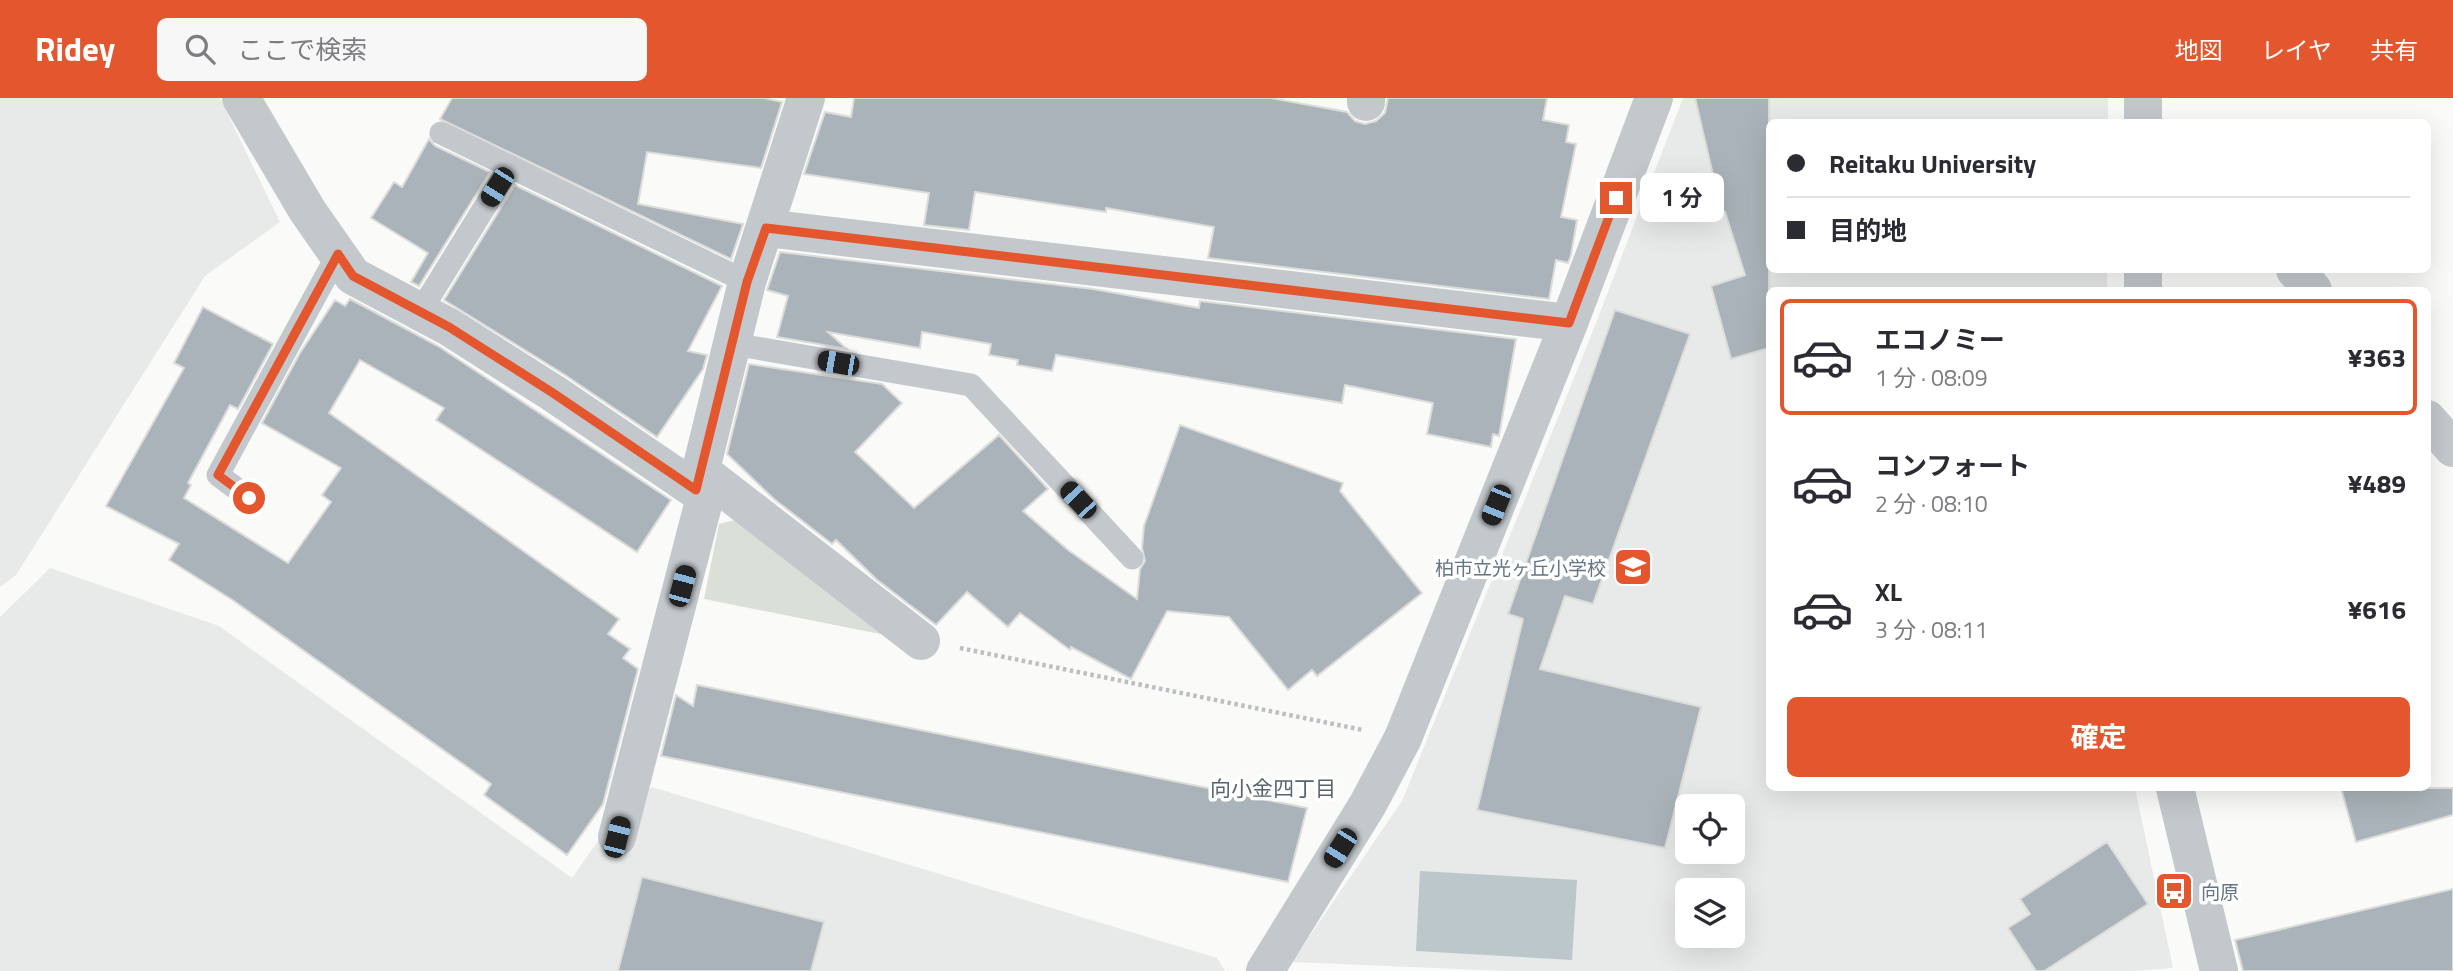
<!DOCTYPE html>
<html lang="ja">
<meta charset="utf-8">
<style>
:root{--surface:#fff;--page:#f7f7f7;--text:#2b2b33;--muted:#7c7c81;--line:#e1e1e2;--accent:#e4572e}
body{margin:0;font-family:"Titillium Web","Noto Sans JP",sans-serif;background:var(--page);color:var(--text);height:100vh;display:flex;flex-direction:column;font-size:26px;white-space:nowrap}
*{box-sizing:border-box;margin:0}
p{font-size:23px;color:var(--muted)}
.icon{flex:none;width:38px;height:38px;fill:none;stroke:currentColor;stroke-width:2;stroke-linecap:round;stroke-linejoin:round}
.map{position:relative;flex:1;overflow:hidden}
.sheet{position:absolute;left:1766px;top:189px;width:665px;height:504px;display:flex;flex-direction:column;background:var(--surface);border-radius:10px;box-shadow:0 7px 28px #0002}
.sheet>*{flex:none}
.guide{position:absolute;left:1766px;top:21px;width:665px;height:154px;border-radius:10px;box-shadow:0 7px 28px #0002;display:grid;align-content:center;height:154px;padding:0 21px;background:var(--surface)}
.fabs{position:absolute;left:1675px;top:696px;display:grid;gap:14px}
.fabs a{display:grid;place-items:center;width:70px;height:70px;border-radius:10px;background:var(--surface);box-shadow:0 7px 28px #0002;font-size:35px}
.end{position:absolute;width:32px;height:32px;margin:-16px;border:9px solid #e4572e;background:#fff;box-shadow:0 0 0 4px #fff}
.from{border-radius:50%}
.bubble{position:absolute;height:49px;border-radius:10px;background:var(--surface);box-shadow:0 7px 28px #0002;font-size:23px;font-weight:700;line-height:49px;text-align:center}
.car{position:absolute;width:21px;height:42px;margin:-21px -10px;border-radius:9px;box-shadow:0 0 5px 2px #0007;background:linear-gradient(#222 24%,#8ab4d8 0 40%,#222 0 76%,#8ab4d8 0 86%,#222 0)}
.guide b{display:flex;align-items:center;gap:24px;height:66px;font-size:26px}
.guide b+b{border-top:2px solid var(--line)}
.guide i{width:18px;height:18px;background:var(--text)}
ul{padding:12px 0 0;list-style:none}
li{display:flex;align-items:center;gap:21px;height:116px;margin:0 14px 10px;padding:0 7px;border:4px solid transparent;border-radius:10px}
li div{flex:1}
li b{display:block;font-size:26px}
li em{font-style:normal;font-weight:700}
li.on{border-color:var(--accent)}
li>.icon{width:63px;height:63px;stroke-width:1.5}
.cta{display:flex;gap:14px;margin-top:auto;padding:14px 21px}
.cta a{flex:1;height:80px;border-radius:10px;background:var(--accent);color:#fff;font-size:28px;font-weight:700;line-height:80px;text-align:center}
header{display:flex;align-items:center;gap:42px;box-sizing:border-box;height:98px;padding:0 35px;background:var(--accent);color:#fff}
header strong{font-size:33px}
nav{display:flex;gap:38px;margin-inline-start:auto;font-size:24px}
.search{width:490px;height:63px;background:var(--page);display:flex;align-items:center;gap:18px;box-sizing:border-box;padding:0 24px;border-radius:10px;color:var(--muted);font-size:26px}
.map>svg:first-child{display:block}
.built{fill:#e8e9e9;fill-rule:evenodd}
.green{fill:#dadfd7}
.water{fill:#bbc7cb}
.building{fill:#aab3b9;stroke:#dcdcda;stroke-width:2}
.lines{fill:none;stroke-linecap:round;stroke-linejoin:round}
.path{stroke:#bbbfc2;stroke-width:4.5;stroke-dasharray:3.5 3.5;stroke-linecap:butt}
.service{stroke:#c3c8cc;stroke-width:23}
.minor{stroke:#c3c8cc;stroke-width:38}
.tertiary{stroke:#c3c8cc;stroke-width:38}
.route{stroke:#e4572e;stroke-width:9}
.labels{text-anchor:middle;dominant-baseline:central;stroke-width:7;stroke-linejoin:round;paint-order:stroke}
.poi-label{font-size:19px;fill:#657683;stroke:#fff;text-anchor:end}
.neighbourhood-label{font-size:21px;fill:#57646e;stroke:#fff}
</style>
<header>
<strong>Ridey</strong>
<div class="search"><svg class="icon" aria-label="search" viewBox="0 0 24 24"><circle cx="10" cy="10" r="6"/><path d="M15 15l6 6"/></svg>ここで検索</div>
<nav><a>地図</a><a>レイヤ</a><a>共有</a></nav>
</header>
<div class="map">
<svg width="2453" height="873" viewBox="0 0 2453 873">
<rect width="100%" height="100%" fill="#fafaf8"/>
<!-- built -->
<path class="built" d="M0,0H220L280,124L205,178L16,477L0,489Z
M1683,0H2108V24H1769V172H2107V192H1769V690H2135L2173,870L2131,873H1505L1292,864L1402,703L1587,248ZM1687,709H1732V754H1687ZM1687,793H1732V838H1687Z
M50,470L219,528L572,780L626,703L652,689L1217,860L1225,873H0V519Z"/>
<!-- green -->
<path class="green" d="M739,421L890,538L704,501L719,426Z"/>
<!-- water -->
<path class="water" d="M1420,773L1577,782L1572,862L1416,853Z"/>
<!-- building -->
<path class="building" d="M452,0H764L782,4L761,70L647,54L638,106L743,126L731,161L440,21Z
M854,0H1271L1347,14L1355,23L1365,26L1376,23L1385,15L1388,0H1547L1543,22L1569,27L1566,44L1576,46L1561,119L1577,122L1571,157L1568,165L1556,162L1549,201L1208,160L1214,129L1106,110V114L975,94L969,132L924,127L929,95L804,76L825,14L851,19Z
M1695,0H1769V250L1731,261L1711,188L1745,177L1725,114L1722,115Z
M429,41L435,48L490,74L419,188L411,184L428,155L371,120L394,84L402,89Z
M515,87L722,188L688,253L707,257L703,271L657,339L565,277L444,202Z
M780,154L1093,191L1199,210L1200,203L1516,241L1499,338L1493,336L1491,349L1427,336L1433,305L1345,287L1342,305L1056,257L1052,273L1017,267L1018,262L989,257L991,246L922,234L920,250L828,234L847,251L777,239L788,198L767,192Z
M350,201L438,248L671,402L637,454L436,322L444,310L360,262L329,315L619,521L608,536L630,551L623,560L638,571L603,706L567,757L484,697L491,686L234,503L169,462L179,446L106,408L184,270L174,265L203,209L273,246L238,311L230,307L188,385L191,387L184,400L288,465L331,404L322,397L341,370L262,325L300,255L335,202L345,208Z
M1615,212L1690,236L1593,506L1565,498L1540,571L1701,609L1665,750L1477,712L1523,521L1508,516Z
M749,266L882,286L902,305L855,354L914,410L999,337L1048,391L1023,413L1068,452L1137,501L1140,471L1145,463L1142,450L1144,428L1180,327L1343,385L1340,393L1422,495L1317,578L1312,572L1288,592L1229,519L1167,513L1131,581L1071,549L1070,552L1020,515L1008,529L967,494L936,527L876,481L836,442L832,446L774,401L727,356Z
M697,587L1307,710L1288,784L661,658L676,597L693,608Z
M2341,690H2453V717L2356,744Z
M2107,744L2148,806L2044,873H2036L2008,830L2030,816L2020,801Z
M642,779L824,824L811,873H618Z
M2453,791V873H2243L2235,842Z"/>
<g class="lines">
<!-- path -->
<path class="path" d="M960,550L1363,632"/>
<!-- service -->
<path class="service" d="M441,35L747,184
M420,214L510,68
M733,246L971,287L1132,460
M249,400L218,377L338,156"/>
<!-- minor -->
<path class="minor" d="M241,0L307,112L353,178L449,229L553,295L696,392L747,184L806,0
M1366,4V0
M766,130L1569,225
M2295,172L2313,192
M2427,321L2453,350
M701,373L921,543
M617,739L710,380
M1265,873L1368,706L1403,640L1569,225L1654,0"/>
<!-- tertiary -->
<path class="tertiary" d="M2143,24V0
M2143,172V192
M2175,690L2219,873"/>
</g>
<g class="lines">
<!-- route -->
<path class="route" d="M249,400L218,377L338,156L353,178L449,229L553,295L696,392L747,184L766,130L1569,225L1616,100"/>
</g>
<!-- icons -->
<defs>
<symbol id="school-square" viewBox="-11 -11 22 22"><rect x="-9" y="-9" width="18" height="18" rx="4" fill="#e4572e" stroke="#fff"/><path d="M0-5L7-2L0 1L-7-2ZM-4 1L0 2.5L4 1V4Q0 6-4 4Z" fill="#fff"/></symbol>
<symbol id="bus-square" viewBox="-11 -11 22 22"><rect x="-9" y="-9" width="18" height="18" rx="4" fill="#e4572e" stroke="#fff"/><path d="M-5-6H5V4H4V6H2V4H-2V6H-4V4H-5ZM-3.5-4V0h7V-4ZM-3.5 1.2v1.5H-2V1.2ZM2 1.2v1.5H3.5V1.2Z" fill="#fff"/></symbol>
</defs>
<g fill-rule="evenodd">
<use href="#school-square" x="1611" y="447" width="44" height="44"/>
<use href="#bus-square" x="2152" y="771" width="44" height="44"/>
</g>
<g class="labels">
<!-- poi labels -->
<g class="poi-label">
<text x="1606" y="469">柏市立光ヶ丘小学校</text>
<text x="2201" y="793" text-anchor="start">向原</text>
</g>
<!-- neighbourhood labels -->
<g class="neighbourhood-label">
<text x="1273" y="690">向小金四丁目</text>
</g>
</g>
</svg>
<div class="fabs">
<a><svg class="icon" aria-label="locate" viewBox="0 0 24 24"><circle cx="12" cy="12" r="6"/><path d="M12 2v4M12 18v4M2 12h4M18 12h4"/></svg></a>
<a><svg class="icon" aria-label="layers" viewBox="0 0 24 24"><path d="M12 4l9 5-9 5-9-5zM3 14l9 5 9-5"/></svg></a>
</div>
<i class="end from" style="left:249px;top:400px"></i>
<i class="end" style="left:1616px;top:100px"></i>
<div class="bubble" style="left:1640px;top:75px;width:84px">1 分</div>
<i class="car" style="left:497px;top:89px;rotate:212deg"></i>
<i class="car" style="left:838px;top:265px;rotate:280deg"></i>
<i class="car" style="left:1078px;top:402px;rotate:317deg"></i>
<i class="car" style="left:1496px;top:407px;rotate:202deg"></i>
<i class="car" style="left:682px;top:488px;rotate:15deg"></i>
<i class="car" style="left:617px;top:739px;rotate:14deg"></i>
<i class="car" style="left:1340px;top:750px;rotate:212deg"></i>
<div class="guide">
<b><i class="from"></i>Reitaku University</b>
<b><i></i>目的地</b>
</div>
<section class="sheet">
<ul>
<li class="on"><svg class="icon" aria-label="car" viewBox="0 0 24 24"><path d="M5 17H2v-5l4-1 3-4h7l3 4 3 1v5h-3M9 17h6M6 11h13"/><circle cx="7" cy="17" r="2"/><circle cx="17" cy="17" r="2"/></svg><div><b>エコノミー</b><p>1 分 · 08:09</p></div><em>¥363</em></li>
<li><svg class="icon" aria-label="car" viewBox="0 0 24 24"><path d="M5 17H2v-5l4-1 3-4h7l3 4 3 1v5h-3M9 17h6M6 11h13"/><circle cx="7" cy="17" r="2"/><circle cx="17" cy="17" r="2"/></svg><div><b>コンフォート</b><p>2 分 · 08:10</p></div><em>¥489</em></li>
<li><svg class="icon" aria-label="car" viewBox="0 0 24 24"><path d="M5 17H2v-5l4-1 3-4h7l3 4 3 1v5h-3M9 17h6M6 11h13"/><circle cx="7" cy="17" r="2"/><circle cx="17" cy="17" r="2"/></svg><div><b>XL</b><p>3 分 · 08:11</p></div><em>¥616</em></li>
</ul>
<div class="cta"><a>確定</a></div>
</section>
</div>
